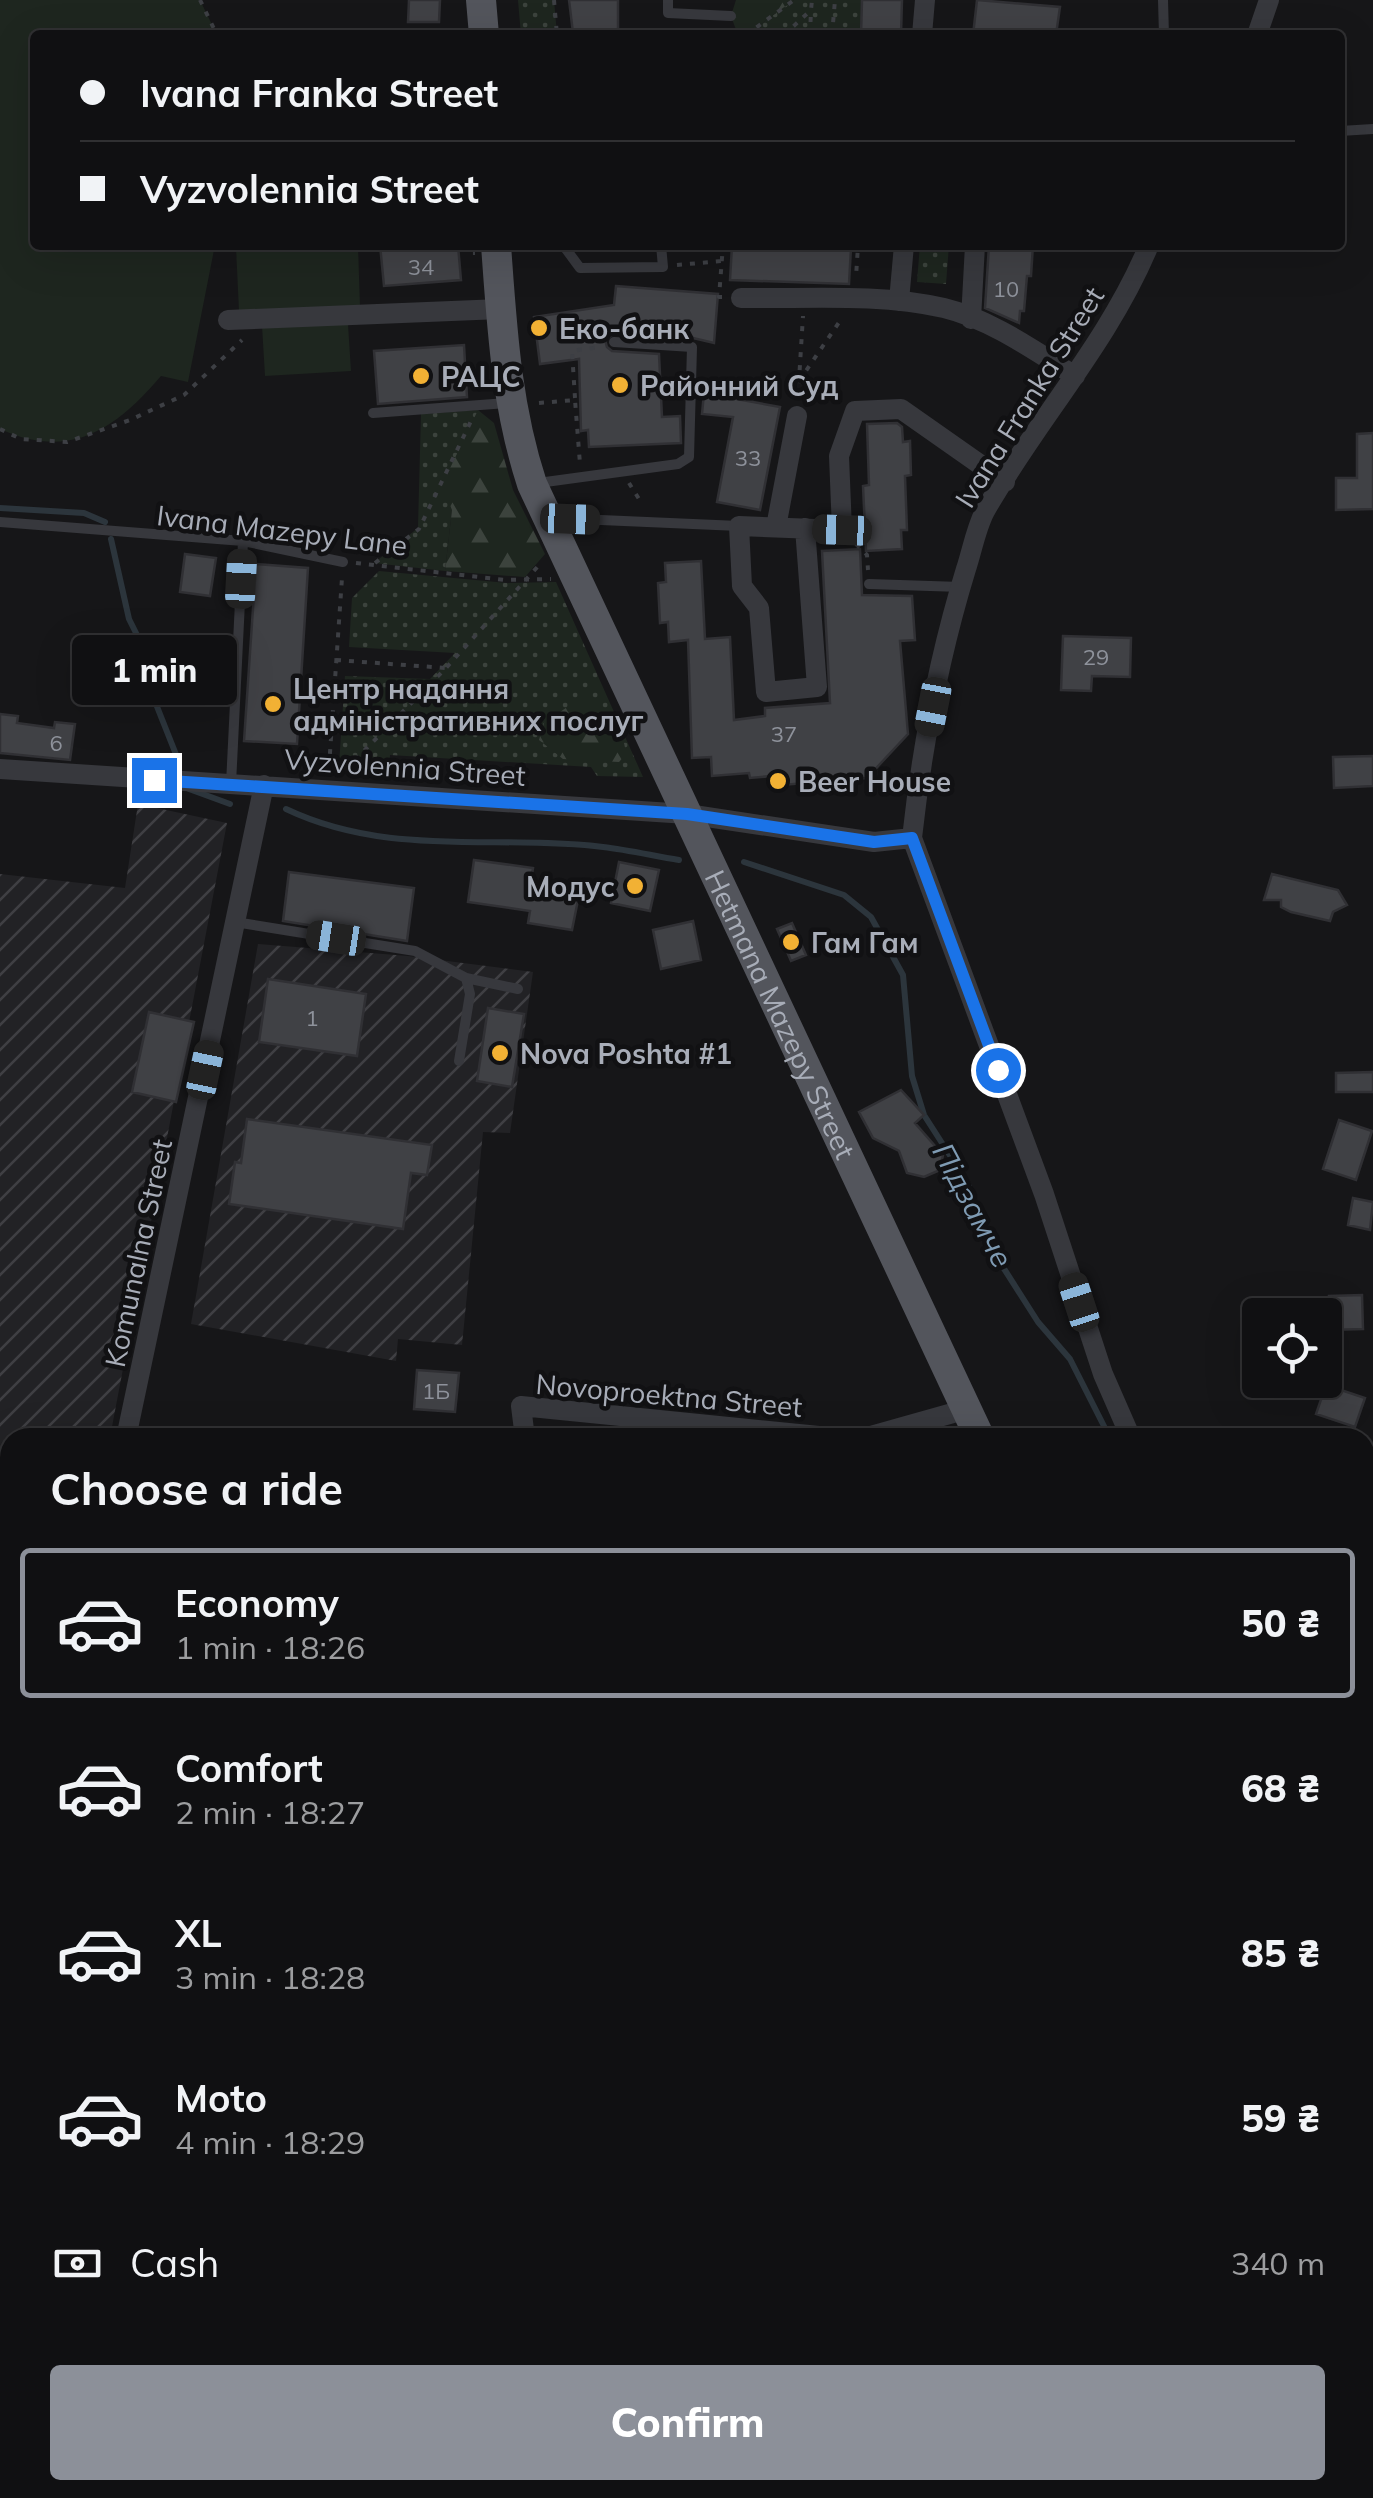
<!DOCTYPE html>
<meta charset="utf-8">
<style>
:root{--surface:#101012;--page:#1e1e20;--text:#f1f3f6;--muted:#9c9d9f;--line:#303032;--accent:#8c9099}
body{margin:0;font-family:Mulish,sans-serif;background:var(--page);color:var(--text);height:100vh;display:flex;flex-direction:column;font-size:38px;white-space:nowrap}
*{box-sizing:border-box;margin:0}
p{font-size:32px;color:var(--muted)}
.icon{flex:none;width:55px;height:55px;fill:none;stroke:currentColor;stroke-width:2;stroke-linecap:round;stroke-linejoin:round}
.map{position:relative;flex:1;overflow:hidden}
.side{position:absolute;left:0px;top:1428px;width:1375px;height:1072px;display:flex;flex-direction:column;background:var(--surface);border-radius:30px 30px 0 0;box-shadow:0 10px 40px #0002,0 0 0 2px var(--line)}
.side>*{flex:none}
.hud{position:absolute;left:30px;top:30px;width:1315px;height:220px;border-radius:10px;box-shadow:0 10px 40px #0002,0 0 0 2px var(--line);display:grid;align-content:center;height:220px;padding:0 50px;background:var(--surface)}
.buttons{position:absolute;left:1242px;top:1298px;display:grid;gap:20px}
.buttons a{display:grid;place-items:center;width:100px;height:100px;border-radius:10px;background:var(--surface);box-shadow:0 10px 40px #0002,0 0 0 2px var(--line);font-size:50px}
.end{position:absolute;width:45px;height:45px;margin:-22px;border:12px solid #1a73e8;background:#fff;box-shadow:0 0 0 5px #fff}
.from{border-radius:50%}
.bubble{position:absolute;height:70px;border-radius:10px;background:var(--surface);box-shadow:0 10px 40px #0002,0 0 0 2px var(--line);font-size:32px;font-weight:800;line-height:70px;text-align:center}
.car{position:absolute;width:30px;height:60px;margin:-30px -15px;border-radius:12px;box-shadow:0 0 8px 2px #0007;background:linear-gradient(#222 24%,#8ab4d8 0 40%,#222 0 76%,#8ab4d8 0 86%,#222 0)}
.hud b{display:flex;align-items:center;gap:35px;height:95px;font-size:38px}
.hud b+b{border-top:2px solid var(--line)}
.hud i{width:25px;height:25px;background:var(--text)}
ul{padding:0;list-style:none}
li{display:flex;align-items:center;gap:30px;height:150px;margin:0 20px 15px;padding:0 30px;border:5px solid transparent;border-radius:10px}
li div{flex:1}
li b{display:block;font-size:38px}
li em{font-style:normal;font-weight:800}
li.on{border-color:var(--accent)}
li>.icon{width:90px;height:90px;stroke-width:1.5}
h2{padding:0 50px;font-size:45px;line-height:120px}
.pay{display:flex;align-items:center;gap:25px;height:110px;padding:0 50px;font-size:38px}
.pay p{margin-inline-start:auto}
.cta{display:flex;gap:20px;margin-top:auto;padding:20px 50px}
.cta a{flex:1;height:115px;border-radius:10px;background:var(--accent);color:#fff;font-size:40px;font-weight:800;line-height:115px;text-align:center}
.map>svg:first-child{display:block}
.industrial{fill:url(#industrial-furrows)}
.grass{fill:url(#grass-dots)}
.forest{fill:url(#forest-firs)}
.green{fill:#1e261f}
.lines{fill:none;stroke-linecap:round;stroke-linejoin:round}
.stream{stroke:#2c353c;stroke-width:6}
.building{fill:#404145;stroke:#303034;stroke-width:2.5}
.path{stroke:#3d3f44;stroke-width:4;stroke-dasharray:5 8;stroke-linecap:butt}
.lane{stroke:#37383d;stroke-width:10}
.street{stroke:#37383d;stroke-width:20}
.primary{stroke:#53555c;stroke-width:30}
.route{stroke:#1a73e8;stroke-width:12}
.poi-dot{fill:#f2b134;stroke:#111113;stroke-width:4}
.labels{text-anchor:middle;dominant-baseline:central;stroke-width:9;stroke-linejoin:round;paint-order:stroke}
.number-label{font-size:22px;fill:#8e929b}
.poi-label{font-size:28px;font-weight:bold;fill:#a8adb8;stroke:#111113;text-anchor:start}
.street-label{font-size:28px;fill:#a8adb8;stroke:#111113}
.water-label{font-size:30px;font-style:italic;fill:#7f9bb3;stroke:#111113}
</style>
<div class="map">
<svg width="1373" height="2498" viewBox="0 0 1373 2498">
<defs>
<pattern id="industrial-furrows" width="10" height="10" patternUnits="userSpaceOnUse" patternTransform="scale(2.5)"><rect width="10" height="10" fill="#222225"/><path d="M-1 1l2-2M0 10L10 0M9 11l2-2" fill="none" stroke="#3f3f43"/></pattern>
<pattern id="grass-dots" width="8" height="8" patternUnits="userSpaceOnUse" patternTransform="scale(2.5)"><rect width="8" height="8" fill="#1e261f"/><path d="M2 2h.1M6 6h.1" fill="none" stroke="#3c433d" stroke-width="1.8" stroke-linecap="round"/></pattern>
<pattern id="forest-firs" width="22" height="20" patternUnits="userSpaceOnUse" patternTransform="scale(2.5)"><rect width="22" height="20" fill="#1e261f"/><path d="M5 1l3.5 6h-7zM16 11l3.5 6h-7z" fill="#3c433d"/></pattern>
</defs>
<rect width="100%" height="100%" fill="#161618"/>
<!-- industrial -->
<path class="industrial" d="M138,804L227,823L110,1437L10,1438V1544L0,1543V874L125,888Z
M258,944L408,956L533,972L510,1133L483,1132L462,1345L398,1339L396,1361L191,1324Z"/>
<!-- grass -->
<path class="grass" d="M518,0H554L557,35H521Z
M794,0H862L861,35H746Z
M920,245H949L946,284L917,282Z
M478,410L452,510L445,571L374,563L418,528L421,414Z
M379,571L507,583L556,582L643,777L597,776L591,767L390,755L389,767L339,765L345,676L430,679L455,653L349,647L352,598Z"/>
<!-- forest -->
<path class="forest" d="M736,0H794L746,35H738L731,16Z
M478,410L494,423L513,490L545,554L525,577L445,571L452,510L442,485Z
M579,699C604,704 624,728 626,754L619,762L563,759L539,740L544,723Z"/>
<!-- green -->
<path class="green" d="M0,0H200L216,33L35,35V245H215L188,382L161,376C116,429 70,461 0,429Z
M303,245H358L360,306L239,311L236,248Z
M348,324L351,371L265,376L262,326Z"/>
<g class="lines">
<!-- stream -->
<path class="stream" d="M0,508L84,513L105,522
M111,539L129,619L152,665L154,699L177,757
M189,789L230,804
M286,809C389,858 495,834 603,847C629,850 654,856 679,860
M744,862L844,895L871,917L903,975L912,1076L924,1115L967,1182L994,1253L1038,1322L1070,1359L1110,1438
M1365,2197L1369,2205
M1357,2490L1359,2498"/>
</g>
<!-- building -->
<path class="building" d="M409,0H440L439,22H408Z
M569,0H618V29L573,33Z
M862,0H902L901,35H861Z
M977,0L1060,7L1056,35H973Z
M380,245H458L461,280L384,286Z
M732,245L851,248L849,284L730,280Z
M989,245H1033L1031,276H1027L1024,311H1020L1019,323L985,308Z
M616,286L718,294L714,343L693,338L615,333L605,340L607,347L612,351L659,354L662,417L680,416L681,443L589,447L588,430L581,431L579,359L540,364L534,317L614,305Z
M464,345L467,397L378,404L374,351Z
M704,393L780,407L760,510L717,502L733,417L702,414Z
M897,423L902,427L903,442L910,441L911,475L905,476L907,530H901L902,549L866,551L863,486L869,485L867,424Z
M1373,433V509L1336,510V478H1357V434Z
M860,549L862,595L912,596L915,640L900,641L908,734L867,778L782,785V775L750,778L749,773L712,776L711,757L692,758L688,640L669,642L668,622L660,623L658,583L666,582L665,563L701,561L705,639L730,637L734,720L765,716V708L830,703L822,551Z
M185,554L216,558L210,596L180,592Z
M256,564L308,568L297,744L244,741Z
M1063,636L1131,638L1130,677L1092,676L1091,691L1061,690Z
M194,652L219,654L216,682L195,681L196,672H192Z
M0,714L18,716L17,723L54,728L55,722L75,724L70,760L0,753Z
M1373,756V786L1334,788L1333,757Z
M474,860L533,868L530,887L579,895L572,930L528,923L530,911L468,902Z
M619,862L659,870L650,911L611,903Z
M289,872L414,888L407,941L283,921Z
M1272,874L1338,890L1347,905L1333,912L1330,921L1291,912L1281,907V900H1264Z
M693,921L701,960L661,969L653,930Z
M792,923L806,955L791,961L777,929Z
M268,979L366,994L357,1056L259,1042Z
M488,1008L524,1014L512,1087L477,1081Z
M149,1012L194,1022L176,1102L132,1092Z
M1373,1072V1092H1336V1073Z
M901,1090L924,1115L915,1123L943,1155L940,1170L924,1177L907,1173L899,1151L873,1138L859,1112Z
M247,1119L432,1145L427,1175L411,1173L403,1229L229,1204L235,1162L241,1163Z
M1339,1120L1372,1131L1356,1180L1323,1169Z
M1353,1198L1373,1202L1370,1230L1348,1225Z
M1362,1295L1363,1329L1329,1330V1296Z
M417,1370L459,1373L455,1412L414,1409Z
M1326,1385L1365,1398L1355,1427L1316,1414Z"/>
<g class="lines">
<!-- path -->
<path class="path" d="M200,0L217,35
M554,0L557,35
M788,34L813,35
M620,35H635
M746,35L794,0
M784,35L811,10L812,0
M810,35L811,10
M832,35L835,0
M467,245L468,253H475
M839,245L858,246L856,277
M858,246L883,247
M677,265L722,261
M722,297H719L723,245
M799,381L842,318
M798,396L803,316
M575,398L572,351L600,347
M539,403L575,400L580,464
M0,429L21,439L67,442L130,420L184,395L242,340
M629,483L639,499L638,506
M856,544L867,555L868,570
M356,563L505,580L551,579
M375,563L419,529L471,421
M336,660L446,668
M329,767L342,578
M346,769L446,668L541,563"/>
<!-- lane -->
<path class="lane" d="M668,0V13L731,16
M1163,0L1164,35
M1340,131L1373,129
M563,245L580,268L663,267L661,245
M373,413L507,403
M538,483L678,464L689,457L692,347L614,342
M555,518L739,526
M0,522L243,541L343,562
M869,584L961,587
M231,784L243,541
M235,922L415,951L466,978L470,994L459,1061
M466,978L518,989"/>
<!-- street -->
<path class="street" d="M922,35L925,0
M1257,35L1269,0
M741,298C808,299 878,293 944,308C990,319 1035,351 1075,376
M899,301L904,245
M971,319L975,245
M228,320L501,309
M776,527L797,416
M805,528L817,687L766,692L759,608L742,586L739,526L842,530L839,456L855,411L901,409L1005,482
M0,769L687,814L874,842L912,838
M126,1438L264,785
M525,1438L521,1406L839,1438
M864,1438L967,1409
M1131,1438L1103,1374L1044,1194L912,838C922,747 939,657 966,569C972,551 976,528 985,511C1036,421 1109,342 1149,245
M0,1563L10,1564
M1365,1711L1373,1713
M0,2005L10,2007
M0,2137L10,2083
M1365,2141L1373,2163
M0,2217L10,2338
M22,2490V2498
M217,2490V2498
M417,2490L418,2498
M633,2490L634,2498
M845,2490V2498
M1234,2490L1235,2498"/>
<!-- primary -->
<g class="primary">
<path d="M481,0L484,35"/>
<path id="s1" d="M496,245C502,327 506,405 532,484L980,1438"/>
<path d="M1365,2255L1373,2272"/>
</g>
</g>
<g class="lines">
<!-- route -->
<path class="route" d="M154,780L687,814L874,842L912,838L998,1070"/>
</g>
<!-- markers -->
<g class="poi-dot">
<circle cx="539" cy="328" r="10"/>
<circle cx="421" cy="376" r="10"/>
<circle cx="620" cy="385" r="10"/>
<circle cx="273" cy="704" r="10"/>
<circle cx="778" cy="781" r="10"/>
<circle cx="635" cy="886" r="10"/>
<circle cx="791" cy="942" r="10"/>
<circle cx="500" cy="1053" r="10"/>
</g>
<g class="labels">
<!-- number labels -->
<g class="number-label">
<text x="421" y="267">34</text>
<text x="1006" y="289">10</text>
<text x="748" y="458">33</text>
<text x="1096" y="657">29</text>
<text x="784" y="734">37</text>
<text x="56" y="743">6</text>
<text x="312" y="1018">1</text>
<text x="436" y="1391">1Б</text>
</g>
<!-- poi labels -->
<g class="poi-label">
<text x="559" y="328">Еко-банк</text>
<text x="441" y="376">РАЦС</text>
<text x="640" y="385">Районний Суд</text>
<text x="293" y="688">Центр надання<tspan x="293" dy="32">адміністративних послуг</tspan></text>
<text x="798" y="781">Beer House</text>
<text x="615" y="886" text-anchor="end">Модус</text>
<text x="811" y="942">Гам Гам</text>
<text x="520" y="1053">Nova Poshta #1</text>
</g>
<!-- street labels -->
<g class="street-label">
<text transform="translate(1029 397) rotate(-58)">Ivana Franka Street</text>
<text transform="translate(282 530) rotate(7)">Ivana Mazepy Lane</text>
<text transform="translate(405 767) rotate(4)">Vyzvolennia Street</text>
<text stroke="none"><textPath href="#s1" startOffset="828">Hetmana Mazepy Street</textPath></text>
<text transform="translate(138 1253) rotate(-78)">Komunalna Street</text>
<text transform="translate(669 1395) rotate(5)">Novoproektna Street</text>
</g>
<!-- water labels -->
<g class="water-label">
<text transform="translate(973 1205) rotate(62)">Підзамче</text>
</g>
</g>
</svg>
<div class="buttons">
<a><svg class="icon" aria-label="locate" viewBox="0 0 24 24"><circle cx="12" cy="12" r="6"/><path d="M12 2v4M12 18v4M2 12h4M18 12h4"/></svg></a>
</div>
<i class="end from" style="left:998px;top:1070px"></i>
<i class="end" style="left:154px;top:780px"></i>
<div class="bubble" style="left:72px;top:635px;width:165px">1 min</div>
<i class="car" style="left:570px;top:519px;rotate:92deg"></i>
<i class="car" style="left:842px;top:530px;rotate:272deg"></i>
<i class="car" style="left:241px;top:579px;rotate:3deg"></i>
<i class="car" style="left:933px;top:707px;rotate:191deg"></i>
<i class="car" style="left:336px;top:938px;rotate:279deg"></i>
<i class="car" style="left:205px;top:1070px;rotate:12deg"></i>
<i class="car" style="left:1079px;top:1302px;rotate:342deg"></i>
<div class="hud">
<b><i class="from"></i>Ivana Franka Street</b>
<b><i></i>Vyzvolennia Street</b>
</div>
<section class="side">
<h2>Choose a ride</h2>
<ul>
<li class="on"><svg class="icon" aria-label="car" viewBox="0 0 24 24"><path d="M5 17H2v-5l4-1 3-4h7l3 4 3 1v5h-3M9 17h6M6 11h13"/><circle cx="7" cy="17" r="2"/><circle cx="17" cy="17" r="2"/></svg><div><b>Economy</b><p>1 min · 18:26</p></div><em>50 ₴</em></li>
<li><svg class="icon" aria-label="car" viewBox="0 0 24 24"><path d="M5 17H2v-5l4-1 3-4h7l3 4 3 1v5h-3M9 17h6M6 11h13"/><circle cx="7" cy="17" r="2"/><circle cx="17" cy="17" r="2"/></svg><div><b>Comfort</b><p>2 min · 18:27</p></div><em>68 ₴</em></li>
<li><svg class="icon" aria-label="car" viewBox="0 0 24 24"><path d="M5 17H2v-5l4-1 3-4h7l3 4 3 1v5h-3M9 17h6M6 11h13"/><circle cx="7" cy="17" r="2"/><circle cx="17" cy="17" r="2"/></svg><div><b>XL</b><p>3 min · 18:28</p></div><em>85 ₴</em></li>
<li><svg class="icon" aria-label="car" viewBox="0 0 24 24"><path d="M5 17H2v-5l4-1 3-4h7l3 4 3 1v5h-3M9 17h6M6 11h13"/><circle cx="7" cy="17" r="2"/><circle cx="17" cy="17" r="2"/></svg><div><b>Moto</b><p>4 min · 18:29</p></div><em>59 ₴</em></li>
</ul>
<div class="pay"><svg class="icon" aria-label="cash" viewBox="0 0 24 24"><path d="M3 7h18v10H3z"/><circle cx="12" cy="12" r="2"/></svg>Cash<p>340 m</p></div>
<div class="cta"><a>Confirm</a></div>
</section>
</div>
